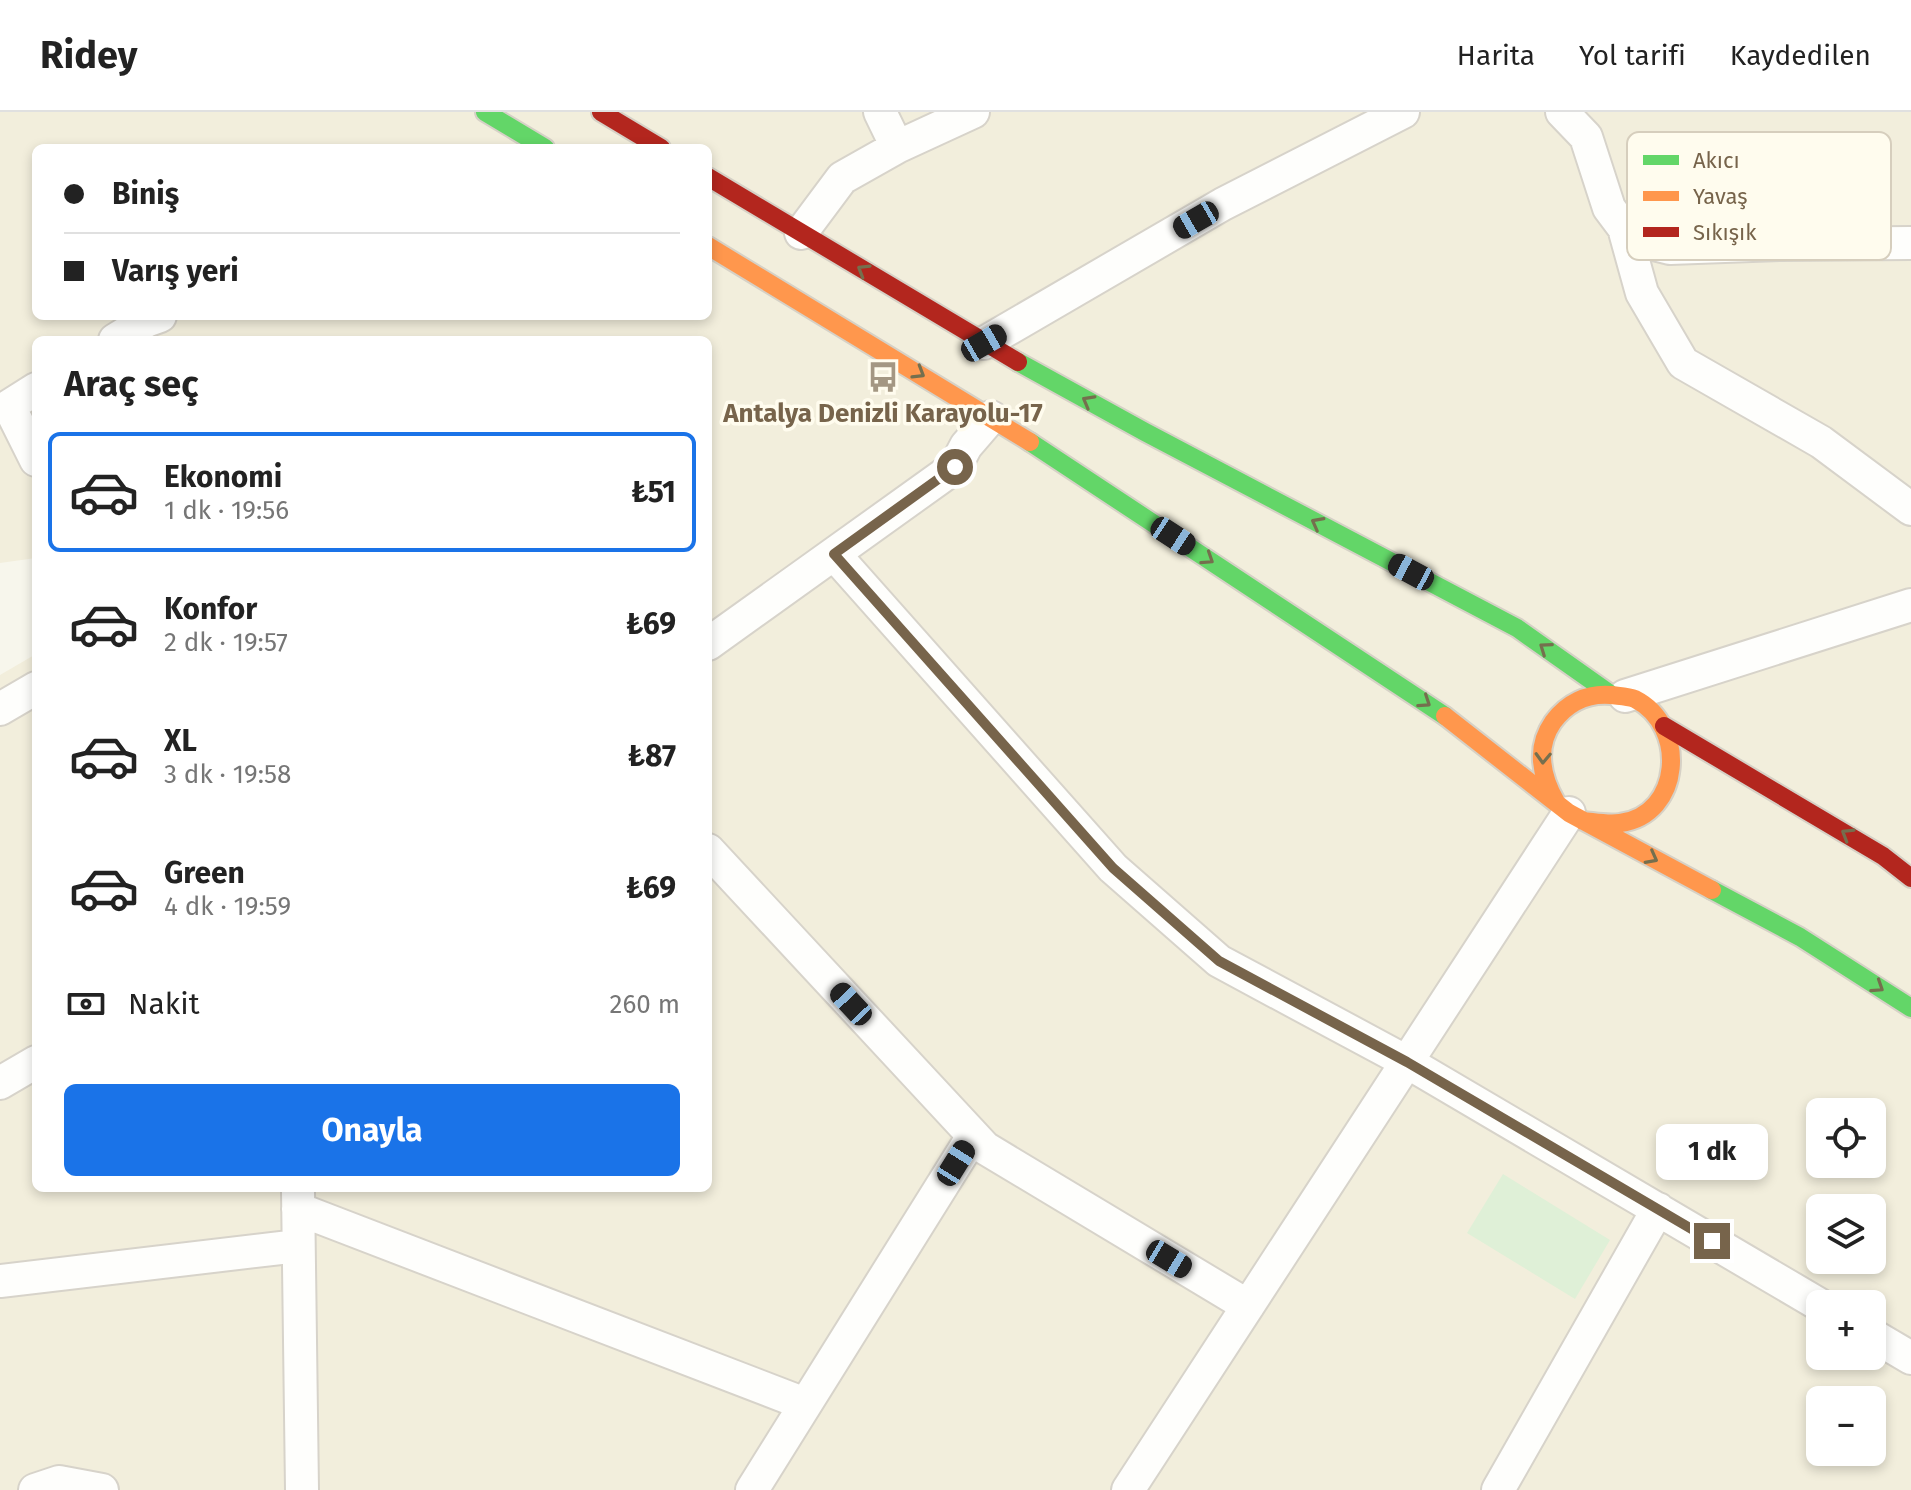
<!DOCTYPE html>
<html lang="tr">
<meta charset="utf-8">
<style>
:root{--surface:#fff;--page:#f6f6f6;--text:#222;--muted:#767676;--line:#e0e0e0;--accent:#1a73e8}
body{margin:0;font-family:"Fira Sans",sans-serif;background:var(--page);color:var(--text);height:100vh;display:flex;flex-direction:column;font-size:30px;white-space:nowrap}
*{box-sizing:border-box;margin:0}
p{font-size:26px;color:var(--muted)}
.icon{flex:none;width:44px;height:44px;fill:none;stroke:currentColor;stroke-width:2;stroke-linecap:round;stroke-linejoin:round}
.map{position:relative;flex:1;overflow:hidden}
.drawer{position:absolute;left:32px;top:224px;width:680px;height:856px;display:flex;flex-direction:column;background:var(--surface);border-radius:12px;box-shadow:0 4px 12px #0003}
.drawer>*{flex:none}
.guide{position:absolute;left:32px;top:32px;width:680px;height:176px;border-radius:12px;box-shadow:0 4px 12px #0003;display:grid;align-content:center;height:176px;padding:0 32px;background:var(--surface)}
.fabs{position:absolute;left:1806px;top:986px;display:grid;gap:16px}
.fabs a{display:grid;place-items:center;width:80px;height:80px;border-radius:12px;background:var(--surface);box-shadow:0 4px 12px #0003;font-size:40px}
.end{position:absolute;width:36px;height:36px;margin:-18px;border:10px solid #77644b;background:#fff;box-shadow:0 0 0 4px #fff}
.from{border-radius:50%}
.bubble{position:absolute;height:56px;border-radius:12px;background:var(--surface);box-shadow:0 4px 12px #0003;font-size:26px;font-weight:700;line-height:56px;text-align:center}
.car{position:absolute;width:24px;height:48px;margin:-24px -12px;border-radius:10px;box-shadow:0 0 6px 2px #0007;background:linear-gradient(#222 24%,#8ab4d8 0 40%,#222 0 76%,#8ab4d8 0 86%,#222 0)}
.guide b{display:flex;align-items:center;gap:28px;height:76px;font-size:30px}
.guide b+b{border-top:2px solid var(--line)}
.guide i{width:20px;height:20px;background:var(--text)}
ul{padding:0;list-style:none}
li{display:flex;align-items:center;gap:24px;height:120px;margin:0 16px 12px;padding:0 16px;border:4px solid transparent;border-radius:12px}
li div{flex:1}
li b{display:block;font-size:30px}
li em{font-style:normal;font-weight:700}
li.current{border-color:var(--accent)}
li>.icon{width:72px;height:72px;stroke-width:1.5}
h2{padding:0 32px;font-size:36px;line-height:96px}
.pay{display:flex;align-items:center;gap:20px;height:88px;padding:0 32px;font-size:30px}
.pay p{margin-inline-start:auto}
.cta{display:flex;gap:16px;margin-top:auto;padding:16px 32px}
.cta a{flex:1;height:92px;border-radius:12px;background:var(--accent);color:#fff;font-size:32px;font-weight:700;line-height:92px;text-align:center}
header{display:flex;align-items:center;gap:48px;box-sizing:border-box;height:112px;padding:0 40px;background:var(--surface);border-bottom:2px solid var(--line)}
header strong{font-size:38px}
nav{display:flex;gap:44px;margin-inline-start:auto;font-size:28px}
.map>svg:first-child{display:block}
.residential{fill:#f2eedc;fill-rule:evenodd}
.green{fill:#dff0d7}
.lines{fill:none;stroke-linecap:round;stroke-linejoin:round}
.street-casing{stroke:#d7d3ca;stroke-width:36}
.fast-casing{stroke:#d6d1c6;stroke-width:22}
.slow-casing{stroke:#d6d1c6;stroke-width:22}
.jam-casing{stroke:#d6d1c6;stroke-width:22}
.street{stroke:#fefefc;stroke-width:32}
.fast{stroke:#63d668;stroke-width:18}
.slow{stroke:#ff974d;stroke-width:18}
.jam{stroke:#b3261e;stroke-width:18}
.oneway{stroke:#756f4e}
.route{stroke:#77644b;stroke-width:10}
.labels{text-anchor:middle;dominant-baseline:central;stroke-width:7;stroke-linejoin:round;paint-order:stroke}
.poi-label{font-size:26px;font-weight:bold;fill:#77644b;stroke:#fffcee}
.key{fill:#fffcee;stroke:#d6cebd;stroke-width:2}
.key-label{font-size:22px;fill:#77644b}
</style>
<header>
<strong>Ridey</strong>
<nav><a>Harita</a><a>Yol tarifi</a><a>Kaydedilen</a></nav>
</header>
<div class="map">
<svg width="1911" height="1378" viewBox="0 0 1911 1378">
<rect width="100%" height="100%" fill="#f7f6ec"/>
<!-- residential -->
<path class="residential" d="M0,0H1911V1378H0V563L36,542V1076H708V228H36V446L0,451ZM36,36H708V204H36ZM1820,1000H1872V1052H1820ZM1820,1096H1872V1148H1820ZM1820,1192H1872V1244H1820ZM1820,1288H1872V1340H1820Z"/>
<!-- green -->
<path class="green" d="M1503,1062L1610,1128L1575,1187L1467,1121Z"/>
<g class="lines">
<defs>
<path id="street" d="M880,0L897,35
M1562,0L1586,25L1609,96L1624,116L1646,130L1670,136L1780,132L1911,131
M1624,116L1642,181L1683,251L1821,330L1911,397
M801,121L842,66L897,35L973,0
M115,228L146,209L160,204
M984,231L1223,92L1403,0
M36,277L9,294L36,348
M834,442L1113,756L1219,849L1407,950L1820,1193
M708,532L955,355L966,334L991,305
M1625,584L1911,493
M0,597L36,576
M708,738L985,1036L1248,1194
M0,971L36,950
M298,1079L302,1378
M298,1097L805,1292
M0,1169L298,1134
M1872,1223L1911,1246
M35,1378L59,1370L102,1378
M752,1378L973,1024
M1128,1378L1569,701
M1498,1378L1658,1097"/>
<path id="fast" d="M485,0L545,36
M1018,250L1145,320L1517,516L1609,581
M1030,330L1445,604
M1712,778L1800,825L1911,896"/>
<path id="slow" d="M708,134L1030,330
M1445,604L1569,701L1712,778
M1556,690C1541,664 1535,636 1553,610C1567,591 1587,581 1611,583C1618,584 1628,584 1635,587C1688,614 1682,703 1620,711C1608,713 1594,710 1583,709"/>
<path id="jam" d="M601,0L661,36
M708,65L1018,250
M1664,614L1883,744L1911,766"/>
</defs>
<!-- street casing -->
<use href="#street" class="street-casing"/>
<!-- fast casing -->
<use href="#fast" class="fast-casing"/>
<!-- slow casing -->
<use href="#slow" class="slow-casing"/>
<!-- jam casing -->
<use href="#jam" class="jam-casing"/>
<!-- street -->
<use href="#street" class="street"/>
<!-- fast -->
<use href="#fast" class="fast"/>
<!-- slow -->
<use href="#slow" class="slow"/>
<!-- jam -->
<use href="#jam" class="jam"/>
</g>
<!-- one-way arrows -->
<defs><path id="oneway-chevron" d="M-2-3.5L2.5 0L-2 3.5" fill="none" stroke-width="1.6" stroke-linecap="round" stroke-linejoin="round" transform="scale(2)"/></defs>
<g class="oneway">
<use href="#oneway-chevron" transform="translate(863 158) rotate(-149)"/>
<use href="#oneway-chevron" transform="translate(919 261) rotate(31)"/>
<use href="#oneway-chevron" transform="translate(1088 289) rotate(-151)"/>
<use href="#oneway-chevron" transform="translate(1317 411) rotate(-152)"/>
<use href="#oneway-chevron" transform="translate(1208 447) rotate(33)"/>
<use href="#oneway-chevron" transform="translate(1545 536) rotate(-145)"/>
<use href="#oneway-chevron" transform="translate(1425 590) rotate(34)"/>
<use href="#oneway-chevron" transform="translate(1543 646) rotate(92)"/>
<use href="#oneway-chevron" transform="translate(1847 722) rotate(-149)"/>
<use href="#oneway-chevron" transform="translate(1652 746) rotate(28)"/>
<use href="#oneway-chevron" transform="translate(1878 875) rotate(33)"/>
</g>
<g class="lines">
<!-- route -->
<path class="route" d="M955,355L834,442L1113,756L1219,849L1407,950L1712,1129"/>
</g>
<!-- icons -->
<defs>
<symbol id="bus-bare" viewBox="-9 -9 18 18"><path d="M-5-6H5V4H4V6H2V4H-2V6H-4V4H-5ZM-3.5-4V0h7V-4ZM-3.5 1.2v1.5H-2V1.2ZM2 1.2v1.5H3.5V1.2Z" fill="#a49783" stroke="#fffcee" stroke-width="2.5" paint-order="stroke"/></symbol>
</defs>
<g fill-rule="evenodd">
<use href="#bus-bare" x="861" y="243" width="44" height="44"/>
</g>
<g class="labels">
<!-- poi labels -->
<g class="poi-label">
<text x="883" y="301">Antalya Denizli Karayolu-17</text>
</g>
</g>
<!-- legend -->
<rect x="1627" y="20" width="264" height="128" rx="12" class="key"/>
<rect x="1643" y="43" width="36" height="10" fill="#63d668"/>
<rect x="1643" y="79" width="36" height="10" fill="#ff974d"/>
<rect x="1643" y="115" width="36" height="10" fill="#b3261e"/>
<g class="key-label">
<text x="1693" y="56">Akıcı</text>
<text x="1693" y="92">Yavaş</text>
<text x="1693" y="128">Sıkışık</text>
</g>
</svg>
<div class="fabs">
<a><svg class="icon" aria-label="locate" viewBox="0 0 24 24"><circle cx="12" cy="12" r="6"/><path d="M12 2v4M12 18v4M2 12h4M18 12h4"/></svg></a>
<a><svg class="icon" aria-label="layers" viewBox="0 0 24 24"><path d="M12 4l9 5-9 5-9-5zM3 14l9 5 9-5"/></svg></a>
<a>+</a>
<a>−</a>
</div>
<i class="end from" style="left:955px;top:355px"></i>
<i class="end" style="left:1712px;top:1129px"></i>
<div class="bubble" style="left:1656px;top:1012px;width:112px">1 dk</div>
<i class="car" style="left:1196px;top:108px;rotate:240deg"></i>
<i class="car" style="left:984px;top:231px;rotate:60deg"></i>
<i class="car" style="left:1173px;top:424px;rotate:123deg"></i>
<i class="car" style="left:1411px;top:460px;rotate:298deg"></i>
<i class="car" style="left:851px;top:892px;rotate:317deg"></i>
<i class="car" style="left:956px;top:1051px;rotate:32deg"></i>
<i class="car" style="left:1169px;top:1147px;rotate:121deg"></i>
<div class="guide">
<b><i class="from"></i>Biniş</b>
<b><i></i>Varış yeri</b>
</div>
<section class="drawer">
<h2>Araç seç</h2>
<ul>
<li class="current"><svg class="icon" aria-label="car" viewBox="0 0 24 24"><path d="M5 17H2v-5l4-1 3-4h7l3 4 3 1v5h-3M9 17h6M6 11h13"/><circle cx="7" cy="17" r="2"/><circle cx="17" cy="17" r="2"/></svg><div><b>Ekonomi</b><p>1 dk · 19:56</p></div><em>₺51</em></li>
<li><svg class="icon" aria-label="car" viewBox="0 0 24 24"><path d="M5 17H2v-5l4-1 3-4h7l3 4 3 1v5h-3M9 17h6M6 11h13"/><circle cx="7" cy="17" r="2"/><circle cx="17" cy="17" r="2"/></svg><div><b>Konfor</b><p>2 dk · 19:57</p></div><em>₺69</em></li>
<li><svg class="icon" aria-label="car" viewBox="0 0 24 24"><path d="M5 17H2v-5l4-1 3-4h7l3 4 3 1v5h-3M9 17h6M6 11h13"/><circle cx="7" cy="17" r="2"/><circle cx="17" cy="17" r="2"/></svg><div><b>XL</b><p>3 dk · 19:58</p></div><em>₺87</em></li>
<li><svg class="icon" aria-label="car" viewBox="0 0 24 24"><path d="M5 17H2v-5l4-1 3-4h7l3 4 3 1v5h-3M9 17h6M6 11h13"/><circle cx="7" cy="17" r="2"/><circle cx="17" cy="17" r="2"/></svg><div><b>Green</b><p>4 dk · 19:59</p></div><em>₺69</em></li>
</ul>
<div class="pay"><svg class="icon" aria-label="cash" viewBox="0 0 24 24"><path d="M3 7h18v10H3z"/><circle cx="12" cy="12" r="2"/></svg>Nakit<p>260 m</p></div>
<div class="cta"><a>Onayla</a></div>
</section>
</div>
